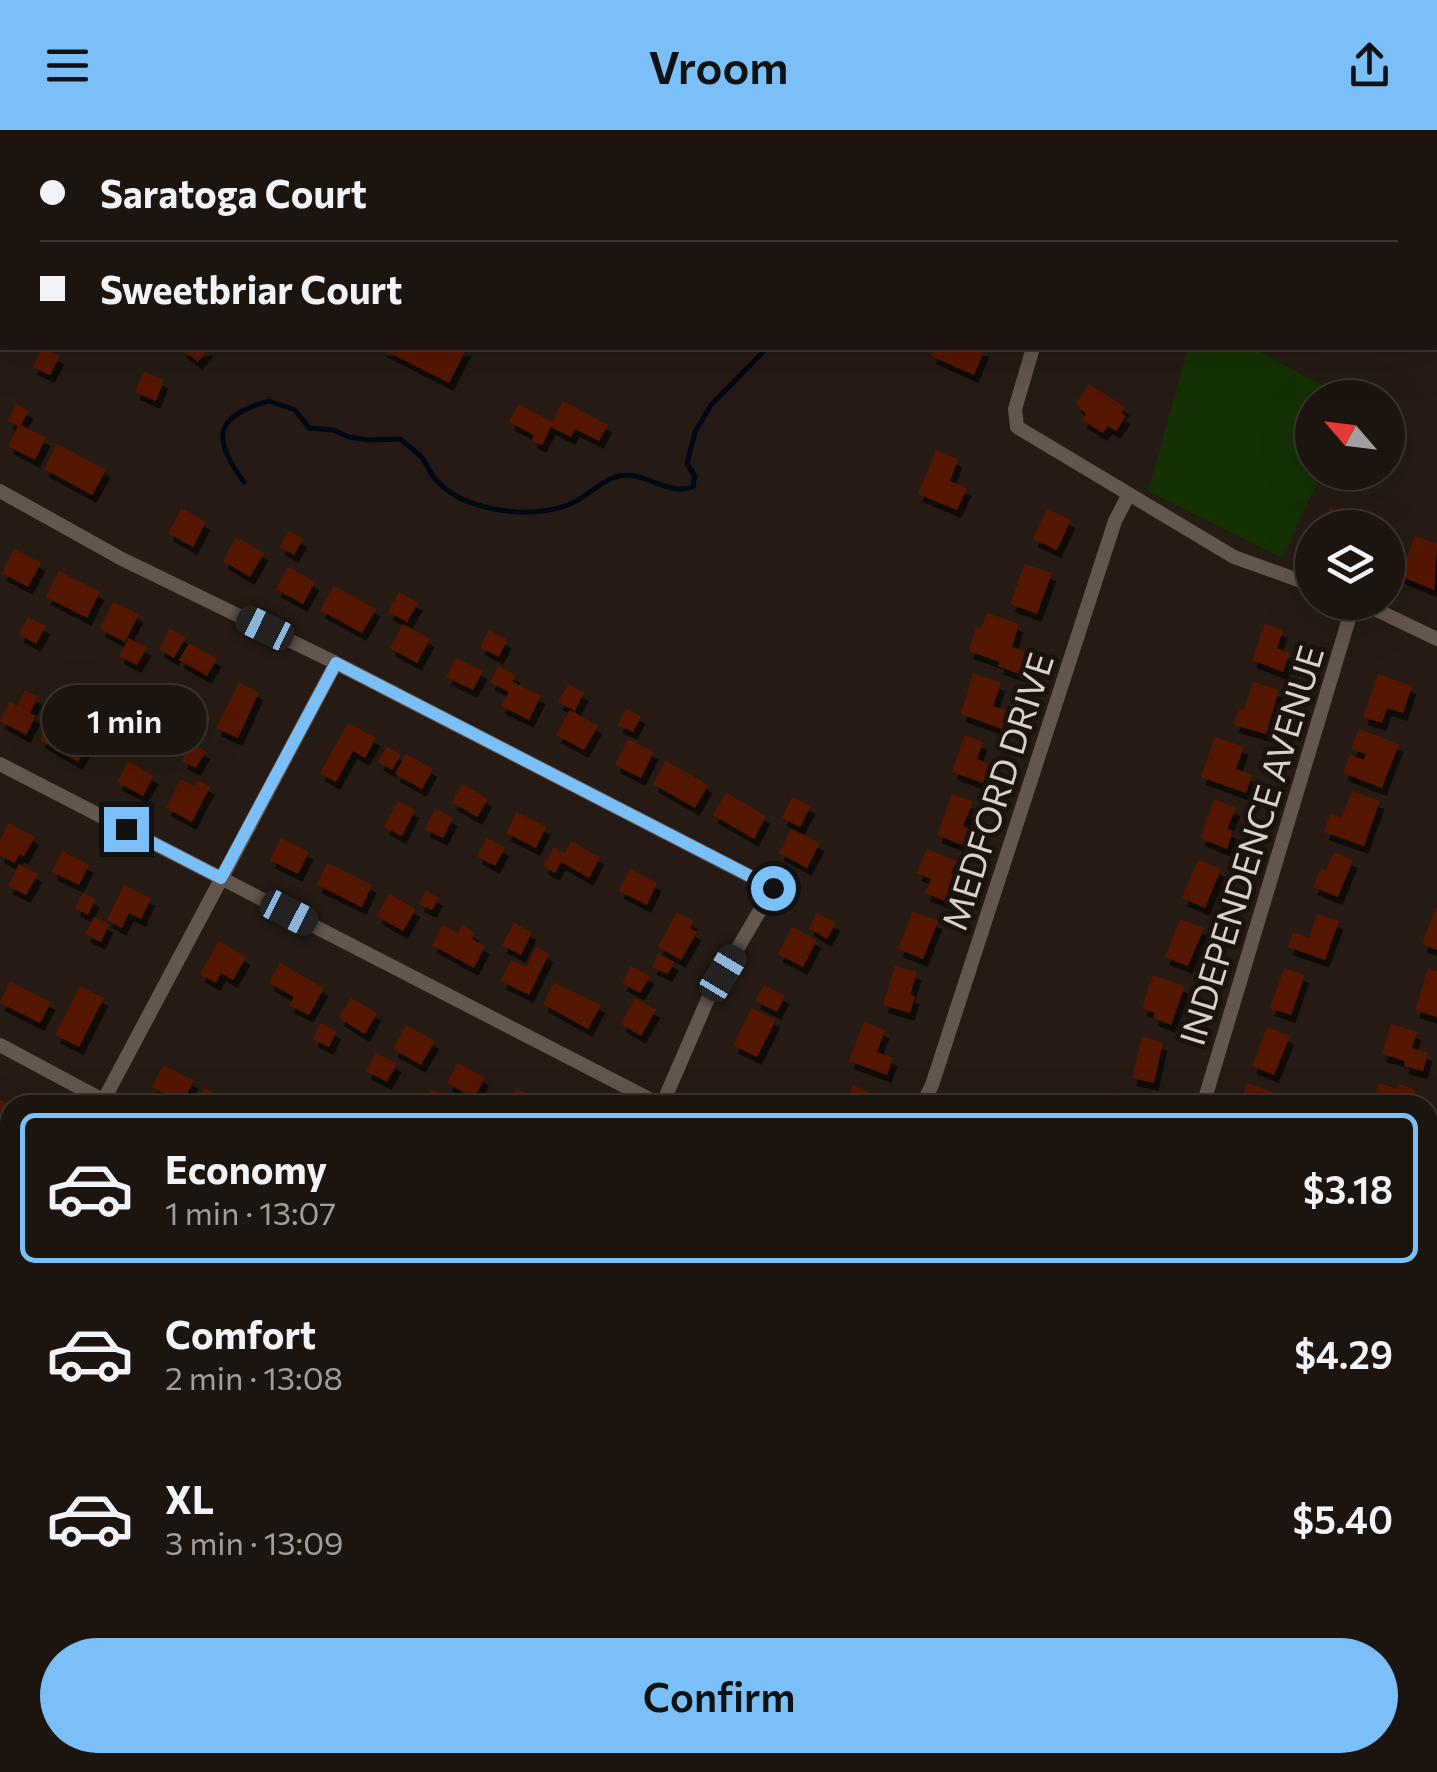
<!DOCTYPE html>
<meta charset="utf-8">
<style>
:root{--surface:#1c140f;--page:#251d18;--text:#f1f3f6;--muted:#a09e9e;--line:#3a332f;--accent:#7abff8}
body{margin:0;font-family:Commissioner,sans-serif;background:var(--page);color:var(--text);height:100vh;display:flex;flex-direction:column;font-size:38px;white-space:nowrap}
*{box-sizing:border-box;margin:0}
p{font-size:32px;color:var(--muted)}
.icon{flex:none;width:55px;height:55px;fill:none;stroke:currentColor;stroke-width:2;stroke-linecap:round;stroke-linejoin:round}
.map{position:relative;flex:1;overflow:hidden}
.sheet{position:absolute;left:0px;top:965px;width:1438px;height:678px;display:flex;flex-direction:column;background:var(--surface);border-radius:30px 30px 0 0;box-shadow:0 10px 40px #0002,0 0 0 2px var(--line)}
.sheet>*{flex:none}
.banner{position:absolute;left:0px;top:0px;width:1438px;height:220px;box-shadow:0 10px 40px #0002,0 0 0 2px var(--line);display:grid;align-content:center;height:220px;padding:0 40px;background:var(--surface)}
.needle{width:65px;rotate:298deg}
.tools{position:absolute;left:1295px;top:250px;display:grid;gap:20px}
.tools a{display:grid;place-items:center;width:110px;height:110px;border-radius:50%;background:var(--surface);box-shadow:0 10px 40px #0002,0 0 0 2px var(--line);font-size:50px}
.end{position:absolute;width:45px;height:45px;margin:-22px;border:12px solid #7abff8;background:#111;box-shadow:0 0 0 5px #111}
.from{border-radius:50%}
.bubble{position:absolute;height:70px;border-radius:35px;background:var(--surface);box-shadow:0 10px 40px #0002,0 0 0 2px var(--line);font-size:32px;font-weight:600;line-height:70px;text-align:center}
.car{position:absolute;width:30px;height:60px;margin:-30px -15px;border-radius:12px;box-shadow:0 0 8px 2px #0007;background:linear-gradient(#222 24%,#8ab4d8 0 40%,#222 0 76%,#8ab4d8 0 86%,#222 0)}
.banner b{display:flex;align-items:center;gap:35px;height:95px;font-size:38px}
.banner b+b{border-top:2px solid var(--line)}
.banner i{width:25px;height:25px;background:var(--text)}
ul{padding:18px 0 0;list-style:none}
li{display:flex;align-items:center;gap:30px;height:150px;margin:0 20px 15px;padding:0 20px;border:5px solid transparent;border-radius:15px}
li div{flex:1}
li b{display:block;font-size:38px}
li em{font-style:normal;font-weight:600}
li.active{border-color:var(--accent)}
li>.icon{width:90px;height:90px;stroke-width:1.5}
.primary-button{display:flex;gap:20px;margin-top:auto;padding:20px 40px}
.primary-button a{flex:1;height:115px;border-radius:60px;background:var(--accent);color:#111;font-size:40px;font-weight:600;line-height:115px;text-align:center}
header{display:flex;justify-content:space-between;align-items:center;height:130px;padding:0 40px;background:var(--accent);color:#111;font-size:45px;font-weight:600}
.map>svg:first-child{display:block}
.green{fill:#143104}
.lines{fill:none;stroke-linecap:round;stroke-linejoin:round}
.stream{stroke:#000914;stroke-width:5}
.building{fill:#551704;filter:url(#shadow)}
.street{stroke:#62564e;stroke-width:14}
.secondary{stroke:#8b635f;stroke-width:20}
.route{stroke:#7abff8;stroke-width:12}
.labels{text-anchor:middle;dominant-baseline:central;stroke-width:10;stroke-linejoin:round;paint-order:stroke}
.street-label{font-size:35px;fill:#d7d0cb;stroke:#1b120c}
</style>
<header><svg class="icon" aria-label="menu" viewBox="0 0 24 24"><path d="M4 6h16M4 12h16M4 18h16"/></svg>Vroom<svg class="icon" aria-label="share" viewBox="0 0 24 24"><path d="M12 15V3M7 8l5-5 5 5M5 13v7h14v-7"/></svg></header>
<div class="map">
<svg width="1437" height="1642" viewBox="0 0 1437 1642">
<defs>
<filter id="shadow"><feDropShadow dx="4.5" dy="8" stdDeviation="0" flood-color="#0009"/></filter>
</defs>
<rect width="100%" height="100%" fill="#251b14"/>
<!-- green -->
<path class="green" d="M1188,218H1253L1344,267L1312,268V342L1322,343L1282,428L1148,361Z"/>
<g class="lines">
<!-- stream -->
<path class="stream" d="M863,2L865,0
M244,352C211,308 214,286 269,271L295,280L309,298L334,300L349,307L367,310L400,309C407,315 417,321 423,329C427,335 430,343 435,349C463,381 526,389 565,376C586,370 598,351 619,346C646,341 666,366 693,357L695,346L687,334L695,302L711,275L767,218"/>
</g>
<!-- building -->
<path class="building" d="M42,218L60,226L50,245L33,237Z
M180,218H209L198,232Z
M380,218H467L449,253Z
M934,218H985L974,245L931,226Z
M144,242L164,250L156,271L135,262Z
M1089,254L1125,277L1121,283L1126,286L1116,301L1108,296L1103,303L1082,290L1086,284L1076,274Z
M563,271L608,295L599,311L575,299L571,307L551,297L542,315L532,310L534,305L509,292L518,274L552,292Z
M16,274L29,281L21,295L46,308L35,330L8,316L18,296L8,291Z
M57,314L106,340L92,365L44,339Z
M936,320L958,329L950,351L967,358L957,380L918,364Z
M182,378L206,392L193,417L168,403Z
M1330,378L1371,393L1369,398H1323Z
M1047,379L1071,390L1057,420L1033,409Z
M288,401L303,409L294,425L280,417Z
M1415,406L1437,414L1434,460L1388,441V419L1407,427Z
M236,407L264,423L250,447L223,431Z
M14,419L41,433L28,457L2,443Z
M1025,434L1052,443L1037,484L1010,474Z
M288,437L315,452L303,474L276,459Z
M59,441L100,462L87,488L46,467Z
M334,456L376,479L362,503L320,480Z
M399,462L418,473L407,492L388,482Z
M113,472L139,484L125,512L100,499Z
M987,483L1019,494L1012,517L1027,522L1019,544L998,536L1000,532L969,521L976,497L981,499Z
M28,487L46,496L36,514L19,504Z
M403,494L430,509L417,533L390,518Z
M1265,494L1283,500L1277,518L1290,523L1283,542L1252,530Z
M170,499L186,507L174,528L159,519Z
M489,500L507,510L499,527L480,517Z
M129,508L147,518L137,535L119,526Z
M189,513L217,529L207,546L179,530Z
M456,528L483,541L473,560L446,547Z
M498,536L516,545L512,552L541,566L529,590L501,576L509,562L490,552Z
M973,543L1001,553L993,576L1008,581L1002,599L961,584Z
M1378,544L1412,556L1403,583L1387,578L1382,593L1363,587Z
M1253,552L1279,560L1266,604L1234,595L1239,578L1244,580Z
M239,553L259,562L238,608L216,598Z
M568,554L584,563L575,581L558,572Z
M25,560L38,567L30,583L36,586L26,605L0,591L10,572L17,576Z
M626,579L641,586L633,602L618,595Z
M570,580L598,596L584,620L556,605Z
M52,589L70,599L74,590L95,602L78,632L40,610Z
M348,593L376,608L365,628L353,621L336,652L320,643Z
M1359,599L1399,614L1382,658L1343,643L1350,625L1364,630L1366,624L1351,619Z
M965,605L983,612L977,629L990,634L983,653L952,642Z
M1215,607L1244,617L1236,639L1252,645L1246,663L1201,647Z
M628,609L654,622L641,648L615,635Z
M192,614L206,621L196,638L182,631Z
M387,617L401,625L392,640L378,632Z
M406,624L433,639L422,659L395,644Z
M128,631L154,646L143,666L117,652Z
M666,631L708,655L695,678L653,654Z
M181,649L194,656L198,650L210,657L192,692L166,678Z
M462,654L488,669L477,687L452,672Z
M1352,661L1380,671L1364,716L1324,702L1330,684L1342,688Z
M726,663L766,686L754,709L713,685Z
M952,664L973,672L963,696L971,699L964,716L937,705Z
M792,667L811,676L800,697L782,688Z
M1214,669L1236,678L1227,699L1233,701L1227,719L1200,708Z
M398,671L415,680L402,706L384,697Z
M435,679L453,688L443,708L425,699Z
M517,682L546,697L536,718L506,703Z
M9,693L35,707L24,726L20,724L14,733L0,725V710Z
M791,699L820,713L807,738L779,723Z
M281,708L309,722L298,744L270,730Z
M487,708L505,718L495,736L477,726Z
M571,711L600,727L589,748L561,732L555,743L543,736L554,717L565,723Z
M927,719L956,731L951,744L955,746L945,771L925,763L931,749L917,743Z
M62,721L89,735L79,755L52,742Z
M1334,722L1353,730L1338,767L1313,757L1321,738L1326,741Z
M1198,730L1221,739L1205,778L1182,768Z
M327,733L372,755L362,777L317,755Z
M19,734L38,744L26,765L8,756Z
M630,739L657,753L647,775L619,761Z
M124,755L151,768L141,789L129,783L122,798L107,790Z
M426,761L439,768L432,780L419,774Z
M83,763L95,769L88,785L75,778Z
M389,764L416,779L403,801L377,786Z
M1437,776V820L1422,814Z
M913,781L938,791L923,829L898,819Z
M677,782L693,791L690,798L697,802L681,830L658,817Z
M817,783L836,793L827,809L809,798Z
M1317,784L1339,791L1325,830L1288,817L1293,802L1309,808Z
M94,787L109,794L101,812L85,804Z
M1180,789L1204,798L1188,836L1165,827Z
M514,793L532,802L521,825L502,815Z
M443,795L458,803L462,795L475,803L472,809L485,816L474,838L432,815Z
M792,797L817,810L803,837L778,824Z
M219,811L246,827L233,850L221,843L216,853L200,844Z
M536,817L549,824L529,865L501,851L511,830L526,837Z
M658,824L674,832L668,844L652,837Z
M280,833L324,858L309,885L289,875L294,867L269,853Z
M631,836L650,846L640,863L622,853Z
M895,836L917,842L910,865L915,866L910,883L883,875Z
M1284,838L1305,845L1291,885L1270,878Z
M1428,838L1437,841V887L1415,880Z
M1153,845L1185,856L1171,895L1153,888L1155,883L1142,878Z
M10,852L51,872L40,893L0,873Z
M554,853L601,875L588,899L543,874Z
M764,855L785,866L777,882L755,871Z
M80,856L104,868L79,917L55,905Z
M351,868L377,883L365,904L339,888Z
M635,868L656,880L641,906L621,894Z
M752,878L776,890L757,927L733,915Z
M864,892L885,900L877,922L893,928L887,945L849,931Z
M321,893L337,901L329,917L313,909Z
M1391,894L1417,902L1412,918L1428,923L1423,941L1404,936L1405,931L1382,924Z
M406,895L435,911L421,935L393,919Z
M1267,897L1290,906L1274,945L1252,936Z
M1142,907L1163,912L1154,953L1132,948Z
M376,923L397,934L387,952L366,941Z
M458,933L485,948L474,968L447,953Z
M163,935L194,951L182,973L152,957Z
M1247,953L1281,965L1277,975H1239Z
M1379,953L1397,959L1399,954L1416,960L1411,975H1372Z
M853,955L874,965L869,975H843Z
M204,958L215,964L210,975H195Z
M431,959L451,969L448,975H423Z
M517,959L546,975H508Z
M1115,962L1133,969L1131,975H1110Z
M0,970L10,975V1020L0,1015Z
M0,1026L10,1031V1040L0,1059Z
M1428,1204L1437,1217V1250L1428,1257Z
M0,1293L10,1298V1323L0,1318Z
M1437,1479V1513L1428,1518V1485Z
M0,1492L10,1498V1529L0,1524Z
M0,1623L10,1628V1632H21L16,1642H0Z
M243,1632H270L265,1642H238Z
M697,1632H728L722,1642H691Z"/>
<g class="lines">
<!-- street -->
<path class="street" d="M456,0L460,2
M1089,0L1090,2
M536,2L537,0
M0,90L2,91
M1033,218L1015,279L1017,297L1234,427L1312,455
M0,361L122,429L336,533L773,758L707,871L662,975
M1360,472L1437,509
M0,634L661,975
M0,915L112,975
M101,975L336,533
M922,975L932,955L1115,391L1128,366
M1203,975L1354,472
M0,1158L10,1140
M0,1241L10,1246
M1428,1619L1437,1637
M1148,1632L1153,1642
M180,1642L187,1632
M490,1642L496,1632
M798,1642L804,1632"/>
<!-- secondary -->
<path class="secondary" d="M0,1567L10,1572
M127,1632L146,1642"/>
</g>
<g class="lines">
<!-- route -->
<path class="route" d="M126,699L221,748L336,533L773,758"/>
</g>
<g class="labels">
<!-- street labels -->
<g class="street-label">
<text transform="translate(996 661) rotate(-72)">MEDFORD DRIVE</text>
<text transform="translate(1250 715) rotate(-73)">INDEPENDENCE AVENUE</text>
</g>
</g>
</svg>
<div class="tools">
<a><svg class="needle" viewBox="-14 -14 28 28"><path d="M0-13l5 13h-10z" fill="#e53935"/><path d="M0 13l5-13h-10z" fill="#a09e9e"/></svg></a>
<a><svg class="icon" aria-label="layers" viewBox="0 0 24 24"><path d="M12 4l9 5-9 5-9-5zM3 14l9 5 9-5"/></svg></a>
</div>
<i class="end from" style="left:773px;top:758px"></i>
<i class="end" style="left:126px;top:699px"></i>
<div class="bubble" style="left:42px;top:555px;width:165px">1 min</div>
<i class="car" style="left:265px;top:498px;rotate:296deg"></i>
<i class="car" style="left:289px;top:783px;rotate:117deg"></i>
<i class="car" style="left:723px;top:843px;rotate:31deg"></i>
<div class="banner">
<b><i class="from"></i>Saratoga Court</b>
<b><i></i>Sweetbriar Court</b>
</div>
<section class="sheet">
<ul>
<li class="active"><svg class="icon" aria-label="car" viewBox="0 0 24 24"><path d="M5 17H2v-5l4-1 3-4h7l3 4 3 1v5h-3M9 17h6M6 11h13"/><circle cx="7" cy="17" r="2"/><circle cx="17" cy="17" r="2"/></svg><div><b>Economy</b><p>1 min · 13:07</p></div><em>$3.18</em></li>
<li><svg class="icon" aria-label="car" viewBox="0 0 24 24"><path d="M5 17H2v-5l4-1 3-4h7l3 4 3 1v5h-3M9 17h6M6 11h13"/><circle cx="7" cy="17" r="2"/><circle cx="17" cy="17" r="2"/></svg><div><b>Comfort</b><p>2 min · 13:08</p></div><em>$4.29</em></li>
<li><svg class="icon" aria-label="car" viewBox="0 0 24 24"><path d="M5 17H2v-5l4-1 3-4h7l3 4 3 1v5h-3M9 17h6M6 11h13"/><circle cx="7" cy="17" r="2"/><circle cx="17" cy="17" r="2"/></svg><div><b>XL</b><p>3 min · 13:09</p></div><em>$5.40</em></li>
</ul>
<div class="primary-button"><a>Confirm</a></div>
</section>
</div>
